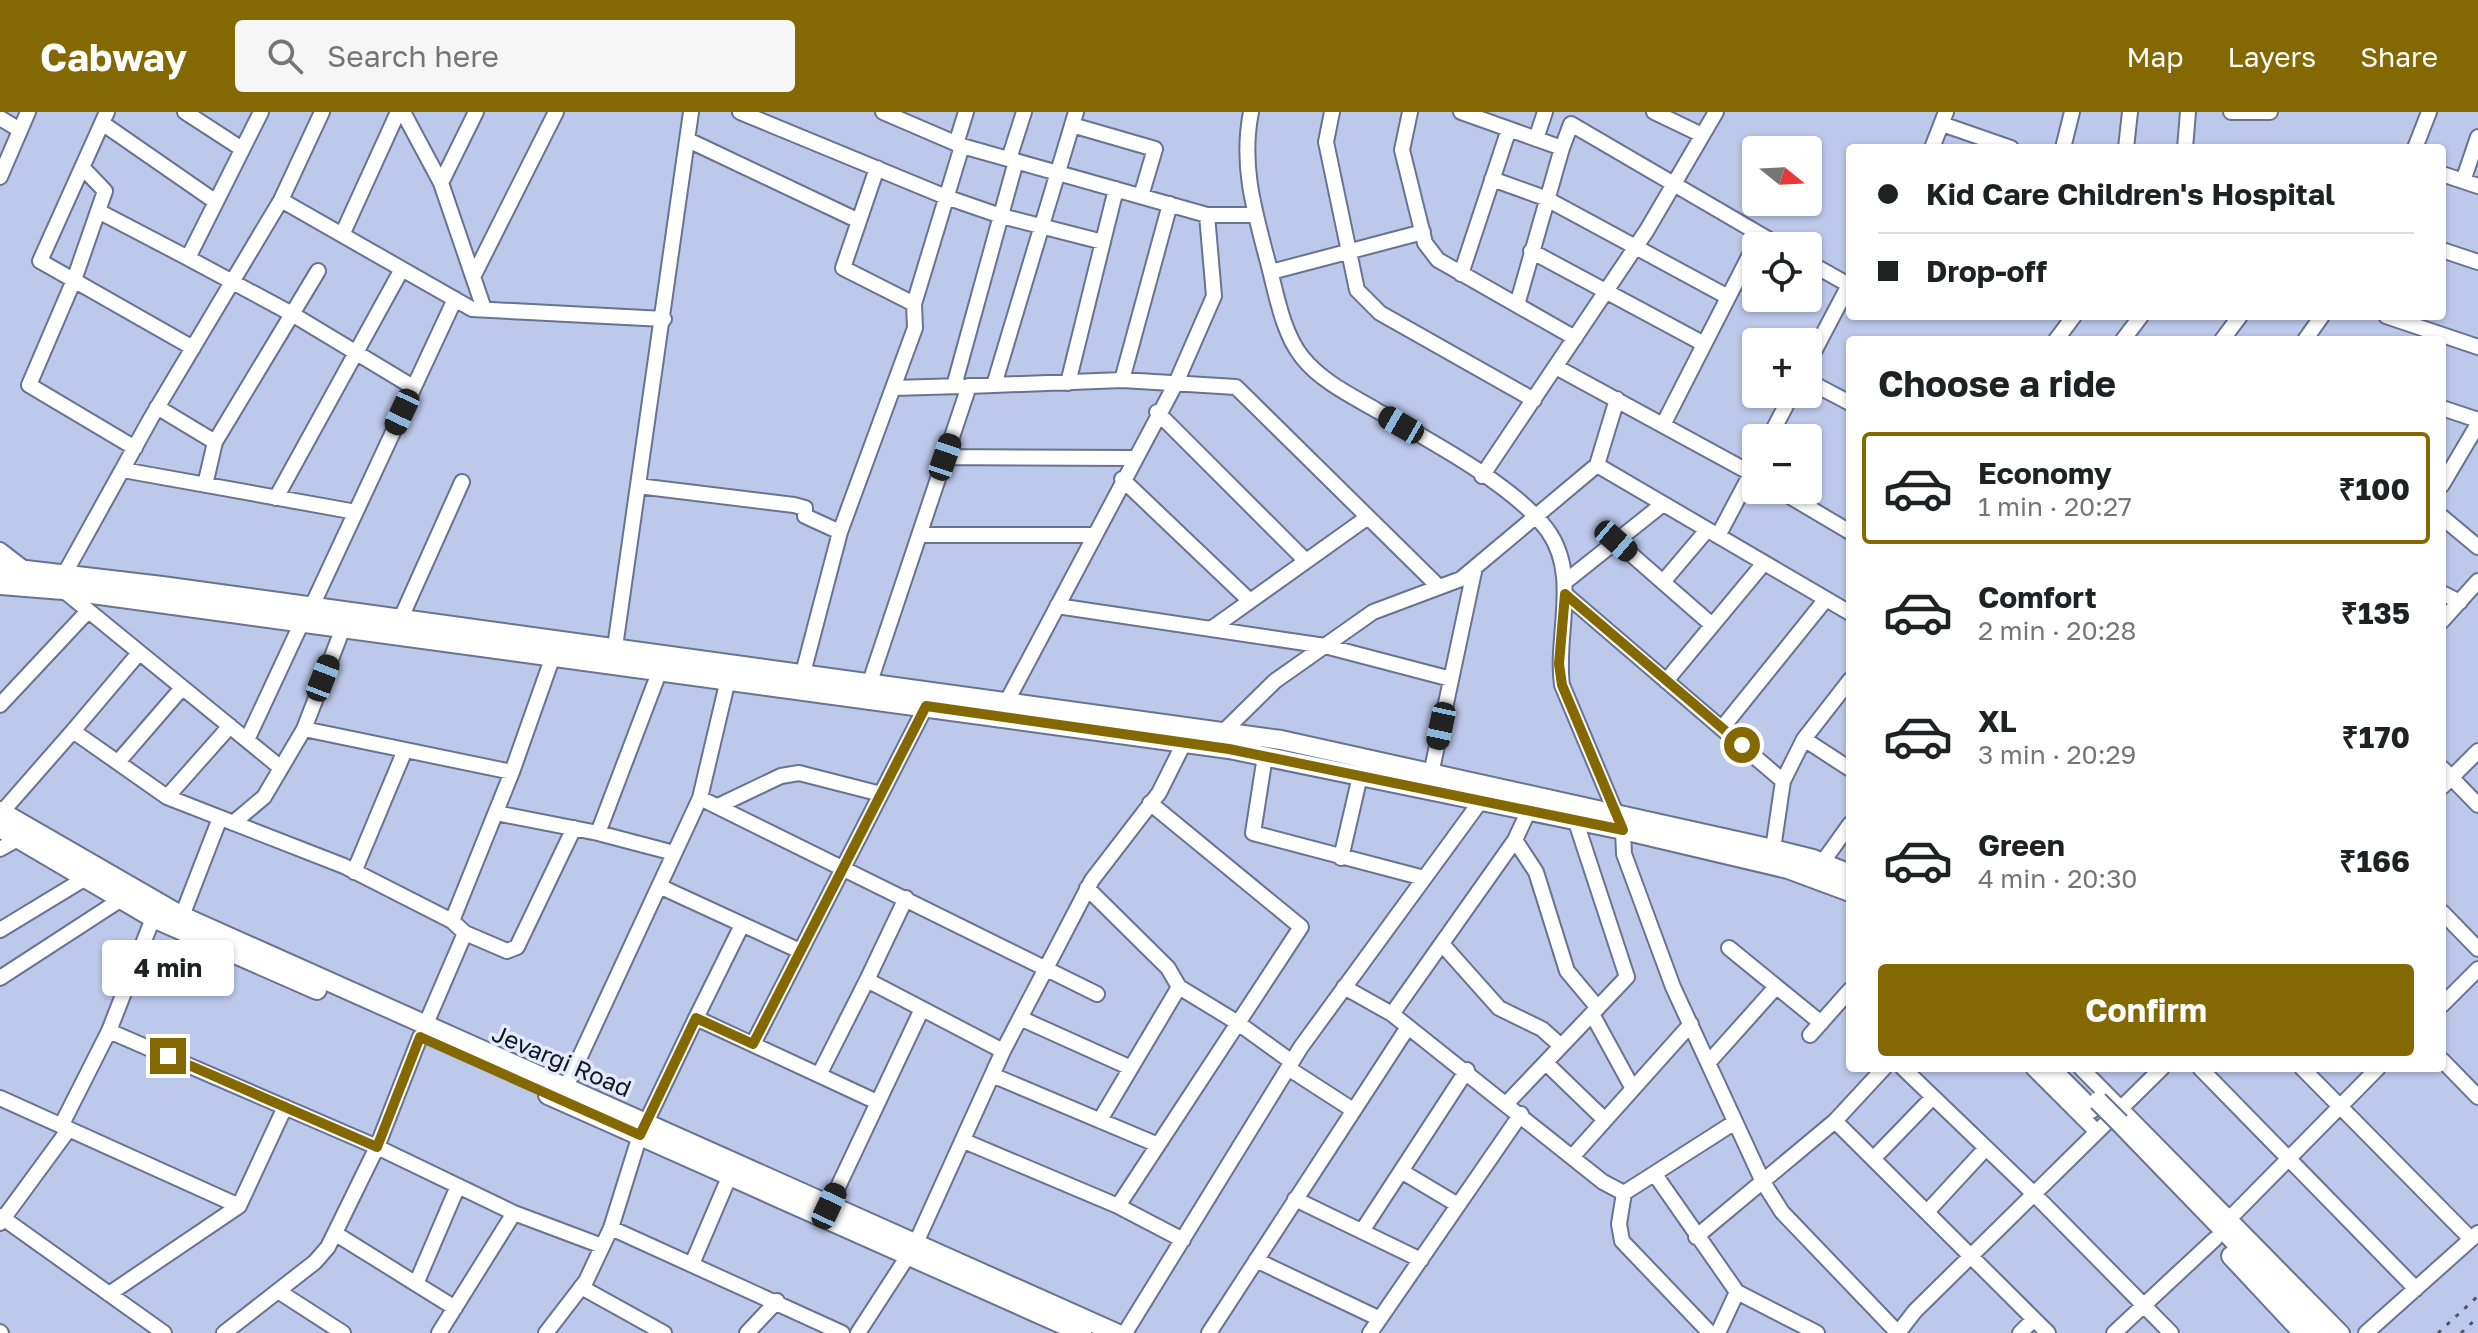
<!DOCTYPE html>
<meta charset="utf-8">
<style>
:root{--surface:#fff;--page:#f6f6f6;--text:#202124;--muted:#757577;--line:#e0e0e0;--accent:#846903}
body{margin:0;font-family:"Golos Text",sans-serif;background:var(--page);color:var(--text);height:100vh;display:flex;flex-direction:column;font-size:30px;white-space:nowrap}
*{box-sizing:border-box;margin:0}
p{font-size:26px;color:var(--muted)}
.icon{flex:none;width:44px;height:44px;fill:none;stroke:currentColor;stroke-width:2;stroke-linecap:round;stroke-linejoin:round}
.map{position:relative;flex:1;overflow:hidden}
.details{position:absolute;left:1846px;top:224px;width:600px;height:736px;display:flex;flex-direction:column;background:var(--surface);border-radius:8px;box-shadow:0 2px 6px #0004}
.details>*{flex:none}
.top-card{position:absolute;left:1846px;top:32px;width:600px;height:176px;border-radius:8px;box-shadow:0 2px 6px #0004;display:grid;align-content:center;height:176px;padding:0 32px;background:var(--surface)}
.needle{width:52px;rotate:108deg}
.buttons{position:absolute;left:1742px;top:24px;display:grid;gap:16px}
.buttons a{display:grid;place-items:center;width:80px;height:80px;border-radius:8px;background:var(--surface);box-shadow:0 2px 6px #0004;font-size:40px}
.end{position:absolute;width:36px;height:36px;margin:-18px;border:10px solid #846903;background:#fff;box-shadow:0 0 0 4px #fff}
.from{border-radius:50%}
.bubble{position:absolute;height:56px;border-radius:8px;background:var(--surface);box-shadow:0 2px 6px #0004;font-size:26px;font-weight:700;line-height:56px;text-align:center}
.car{position:absolute;width:24px;height:48px;margin:-24px -12px;border-radius:10px;box-shadow:0 0 6px 2px #0007;background:linear-gradient(#222 24%,#8ab4d8 0 40%,#222 0 76%,#8ab4d8 0 86%,#222 0)}
.top-card b{display:flex;align-items:center;gap:28px;height:76px;font-size:30px}
.top-card b+b{border-top:2px solid var(--line)}
.top-card i{width:20px;height:20px;background:var(--text)}
ul{padding:0;list-style:none}
li{display:flex;align-items:center;gap:24px;height:112px;margin:0 16px 12px;padding:0 16px;border:4px solid transparent;border-radius:8px}
li div{flex:1}
li b{display:block;font-size:30px}
li em{font-style:normal;font-weight:700}
li.active{border-color:var(--accent)}
li>.icon{width:72px;height:72px;stroke-width:1.5}
h2{padding:0 32px;font-size:36px;line-height:96px}
.action{display:flex;gap:16px;margin-top:auto;padding:16px 32px}
.action a{flex:1;height:92px;border-radius:8px;background:var(--accent);color:#fff;font-size:32px;font-weight:700;line-height:92px;text-align:center}
header{display:flex;align-items:center;gap:48px;box-sizing:border-box;height:112px;padding:0 40px;background:var(--accent);color:#fff}
header strong{font-size:38px}
nav{display:flex;gap:44px;margin-inline-start:auto;font-size:28px}
.search{width:560px;height:72px;background:var(--page);display:flex;align-items:center;gap:20px;box-sizing:border-box;padding:0 28px;border-radius:8px;color:var(--muted);font-size:30px}
.map>svg:first-child{display:block}
.lines{fill:none;stroke-linecap:round;stroke-linejoin:round}
.minor-casing{stroke:#687392;stroke-width:18}
.major-casing{stroke:#687392;stroke-width:22}
.minor{stroke:#fff;stroke-width:14}
.major{stroke:#fff;stroke-width:18}
.rail{stroke:#4d5467;stroke-width:3;stroke-dasharray:4 8;stroke-linecap:butt}
.major-bridge-casing{stroke:#687392;stroke-width:22;stroke-linecap:butt}
.major-bridge{stroke:#fff;stroke-width:18}
.route{stroke:#846903;stroke-width:10}
.labels{text-anchor:middle;dominant-baseline:central;stroke-width:7;stroke-linejoin:round;paint-order:stroke}
.street-label{font-size:24px;fill:#121622;stroke:#e4eafc}
</style>
<header>
<strong>Cabway</strong>
<div class="search"><svg class="icon" aria-label="search" viewBox="0 0 24 24"><circle cx="10" cy="10" r="6"/><path d="M15 15l6 6"/></svg>Search here</div>
<nav><a>Map</a><a>Layers</a><a>Share</a></nav>
</header>
<div class="map">
<svg width="2478" height="1221" viewBox="0 0 2478 1221">
<rect width="100%" height="100%" fill="#bdc9eb"/>
<g class="lines">
<defs>
<path id="minor" d="M107,0L40,149L193,236
M185,0L242,37
M261,0L188,146L292,202L413,275
M403,0L441,71L484,197
M740,0L946,85L1001,104L1103,130
M883,0L962,34L1207,103H1255
M1251,0C1241,51 1253,94 1266,143C1275,174 1281,219 1302,245C1321,269 1350,283 1376,298C1425,326 1516,374 1548,419C1580,464 1555,523 1562,573L1623,718L1624,742L1673,875L1763,1070L1782,1100L1898,1221
M1332,0L1326,30L1357,178L1380,201L1534,288
M1410,0L1402,38L1425,131L1438,148L1575,226
M1461,0L1562,36L1517,193
M1654,0L1702,23
M2231,0H2270
M0,6L20,18
M102,11L216,90
M1942,12L2011,36
M1072,13L1155,37L1141,84
M1536,27L1545,0
M688,28L859,109
M956,32L966,0
M1562,36L1571,12L1780,134
M1932,36L1946,0
M2063,36L2072,0
M2126,36L2130,0
M2185,36L2188,0
M2415,36L2429,0
M1009,47L1024,0
M82,55L105,79L74,168L29,273L135,336
M877,56L843,156L914,192
M2442,62L2478,74
M0,65L28,0
M1492,67L1545,86L1728,185
M2463,69L2478,25
M441,71L476,0
M281,88L472,197L664,207
M100,100L188,146
M342,123L398,0
M2442,138L2478,150
M1531,139L1704,232
M1808,150L1849,173L1808,251
M1271,160L1423,120
M1461,162L1509,17
M473,165L556,0
M2386,204L2478,235
M2056,228L2074,204
M2123,228L2141,204
M2222,228L2240,204
M2305,228L2322,204
M1556,255L1756,364
M1122,268L1170,92
M1808,269L1850,291
M1068,271L1116,77
M994,273L1076,0
M954,274L1016,49
M894,276L961,274
M157,295L215,330L318,159
M2442,296L2478,308
M1157,300L1306,449
M1663,313L1760,123
M1769,326L1792,282
M945,345L1133,346
M1597,353L1617,287
M123,358L356,400
M1482,364L1647,118L1716,0
M1122,367L1250,489
M205,373L215,330
M2442,373L2478,312
M638,374L794,393L805,396V404L840,420
M1779,378L1850,420
M276,386L402,157
M2442,405L2478,435
M919,423H1093
M1718,424L1756,352
M1616,429L1712,513
M0,438L26,458
M1565,470L1663,392
M1663,470L1707,418
M2442,481L2460,490
M1565,482L1783,669
M312,494L455,187
M1057,494L1325,534L1451,567
M401,506L462,370
M2442,509L2478,469
M1211,517L1368,405
M615,535L691,0
M660,558L598,721L674,741
M803,561L840,420L915,216L914,192L962,34
M1666,569L1764,451
M870,570L969,274L1122,268L1236,275L1439,475
M1007,589L1176,271L1214,184L1207,103
M0,593L88,499
M1722,616L1826,487
M304,617L512,660
M73,619L139,541
M1223,620L1275,569L1373,500L1461,467L1597,353L1850,501
M1804,627L1850,568
M247,628L302,510
M1265,644L1253,721L1424,766
M118,650L182,576
M281,656L63,478L65,461L151,306L281,88L322,0
M2442,656L2478,693
M1431,662L1475,455
M2442,675L2478,639
M167,685L230,614
M700,686L1097,882
M1150,691L1301,815L1118,1094L1183,1128
M718,694L781,664L799,661L881,682
M2,700L73,619L167,685L344,754L452,809
M1528,700L1515,728L1392,902L1603,1070L1624,1081L1735,1010
M496,701L598,721
M233,711L264,685L304,617L343,516
M1515,728L1536,760L1567,859L1598,896
M0,737L18,727
M1773,737L1783,669L1804,627L1850,657
M1341,746L1360,664
M1822,751L1850,712
M354,760L405,638
M659,774L800,839
M1087,776L1168,856L1179,875
M906,786L867,868L1003,939
M2442,800L2478,837
M182,804L220,706
M153,806L109,919L377,1035L514,1101L602,1134
M0,818L84,767
M465,821L507,839L517,835L574,716
M1442,832L1499,896L1542,917L1561,934
M1729,836L1821,911
M0,866L120,788
M1344,875L1392,902
M2442,893L2478,857
M1592,902L1633,977
M696,906L742,813
M1020,906L1131,956
M425,914L465,821L452,809L512,660L553,544
M1810,923L1850,878
M753,932L926,594
M2442,948L2478,985
M1546,951L1605,1008
M1708,951L1776,875
M1288,956L1353,998
M1903,956L2034,1082L2171,1221
M2033,956L2097,1020
M2081,956L2342,1221
M2200,956L2416,1177
M2302,956L2471,1127
M819,963L867,868
M992,963L1158,1033
M565,977L700,686L730,559
M0,986L239,1094
M1507,991L1627,865L1576,710
M1100,1008L1179,875L1238,911L1292,950
M1835,1009L2048,1221
M61,1014L109,919
M964,1029L1118,1094
M1572,1045L1691,912
M1873,1047L1933,985
M1401,1059L1458,1093
M1656,1064L1737,1180
M1624,1081L1619,1112L1622,1129L1710,1221
M1295,1087L1421,1148
M829,1094L922,897
M1927,1100L1986,1036
M0,1104L164,1221
M2230,1106L2378,956
M0,1111L69,1017
M611,1116L842,1221
M1362,1119L1467,958
M336,1122L455,1196
M1696,1125L1835,1009L1884,956
M1256,1148L1380,1207
M692,1152L730,1063
M416,1172L458,1074
M581,1175L664,1221
M278,1179L343,1221
M109,1182L239,1094L285,995
M0,1220L1,1221
M224,1221L315,1150L328,1135L377,1035L420,925
M439,1221L514,1101
M546,1221L586,1169L611,1116L640,1023L696,906L877,990
M747,1221L777,1189
M858,1221L915,1133L1003,939L1092,768L1159,681L1187,625
M1125,1221L1301,935L1480,690
M1209,1221L1408,915
M1370,1221L1521,1002
M1718,1221L1737,1180L1817,1221
M1898,1221L1915,1199L2162,956
M2020,1221L2034,1207
M2114,1221L2215,1127
M2366,1221L2478,1121"/>
<path id="major" d="M0,455L162,474L1281,628L1773,737L1813,747L1850,762
M0,473L63,478L1229,637L1623,718L1788,757L1850,780
M0,699L182,804L1116,1221
M0,716L153,806L317,878
M2050,956L2091,997
M548,983L1082,1221
M2120,1011L2323,1221
M2231,1144L2303,1221"/>
</defs>
<!-- minor casing -->
<use href="#minor" class="minor-casing"/>
<!-- major casing -->
<use href="#major" class="major-casing"/>
<!-- minor -->
<use href="#minor" class="minor"/>
<!-- major -->
<use href="#major" class="major"/>
<!-- rail -->
<path class="rail" d="M2438,1221L2478,1184
M2461,1221L2478,1205"/>
<defs>
<path id="major-bridge" d="M2098,989L2120,1011"/>
</defs>
<!-- major-bridge casing -->
<use href="#major-bridge" class="major-bridge-casing"/>
<!-- major-bridge -->
<use href="#major-bridge" class="major-bridge"/>
</g>
<g class="lines">
<!-- route -->
<path class="route" d="M168,944L377,1035L420,925L640,1023L696,906L753,932L926,594L1229,637L1623,718L1562,573L1559,552L1565,482L1742,633"/>
</g>
<g class="labels">
<!-- street labels -->
<g class="street-label">
<text transform="translate(562 948) rotate(23)">Jevargi Road</text>
</g>
</g>
</svg>
<div class="buttons">
<a><svg class="needle" viewBox="-14 -14 28 28"><path d="M0-13l5 13h-10z" fill="#e53935"/><path d="M0 13l5-13h-10z" fill="#757577"/></svg></a>
<a><svg class="icon" aria-label="locate" viewBox="0 0 24 24"><circle cx="12" cy="12" r="6"/><path d="M12 2v4M12 18v4M2 12h4M18 12h4"/></svg></a>
<a>+</a>
<a>−</a>
</div>
<i class="end from" style="left:1742px;top:633px"></i>
<i class="end" style="left:168px;top:944px"></i>
<div class="bubble" style="left:102px;top:828px;width:132px">4 min</div>
<i class="car" style="left:402px;top:300px;rotate:205deg"></i>
<i class="car" style="left:1401px;top:313px;rotate:300deg"></i>
<i class="car" style="left:945px;top:345px;rotate:19deg"></i>
<i class="car" style="left:1616px;top:429px;rotate:131deg"></i>
<i class="car" style="left:323px;top:566px;rotate:21deg"></i>
<i class="car" style="left:1441px;top:614px;rotate:192deg"></i>
<i class="car" style="left:829px;top:1094px;rotate:25deg"></i>
<div class="top-card">
<b><i class="from"></i>Kid Care Children's Hospital</b>
<b><i></i>Drop-off</b>
</div>
<section class="details">
<h2>Choose a ride</h2>
<ul>
<li class="active"><svg class="icon" aria-label="car" viewBox="0 0 24 24"><path d="M5 17H2v-5l4-1 3-4h7l3 4 3 1v5h-3M9 17h6M6 11h13"/><circle cx="7" cy="17" r="2"/><circle cx="17" cy="17" r="2"/></svg><div><b>Economy</b><p>1 min · 20:27</p></div><em>₹100</em></li>
<li><svg class="icon" aria-label="car" viewBox="0 0 24 24"><path d="M5 17H2v-5l4-1 3-4h7l3 4 3 1v5h-3M9 17h6M6 11h13"/><circle cx="7" cy="17" r="2"/><circle cx="17" cy="17" r="2"/></svg><div><b>Comfort</b><p>2 min · 20:28</p></div><em>₹135</em></li>
<li><svg class="icon" aria-label="car" viewBox="0 0 24 24"><path d="M5 17H2v-5l4-1 3-4h7l3 4 3 1v5h-3M9 17h6M6 11h13"/><circle cx="7" cy="17" r="2"/><circle cx="17" cy="17" r="2"/></svg><div><b>XL</b><p>3 min · 20:29</p></div><em>₹170</em></li>
<li><svg class="icon" aria-label="car" viewBox="0 0 24 24"><path d="M5 17H2v-5l4-1 3-4h7l3 4 3 1v5h-3M9 17h6M6 11h13"/><circle cx="7" cy="17" r="2"/><circle cx="17" cy="17" r="2"/></svg><div><b>Green</b><p>4 min · 20:30</p></div><em>₹166</em></li>
</ul>
<div class="action"><a>Confirm</a></div>
</section>
</div>
